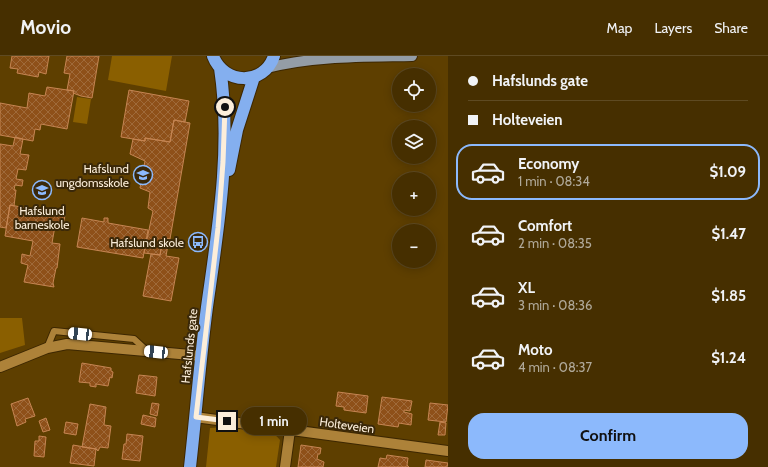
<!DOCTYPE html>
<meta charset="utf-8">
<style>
:root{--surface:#462f00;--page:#503b0f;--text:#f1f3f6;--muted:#b0a999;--line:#5e4a22;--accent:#8cb9fc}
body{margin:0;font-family:Cabin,sans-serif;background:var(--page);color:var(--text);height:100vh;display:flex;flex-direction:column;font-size:15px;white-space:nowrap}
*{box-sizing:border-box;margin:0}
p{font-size:13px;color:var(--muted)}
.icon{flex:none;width:22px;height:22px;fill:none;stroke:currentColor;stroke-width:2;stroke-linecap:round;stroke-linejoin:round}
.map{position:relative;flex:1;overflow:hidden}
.details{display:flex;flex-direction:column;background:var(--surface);width:320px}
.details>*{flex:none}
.hud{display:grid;align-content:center;height:88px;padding:0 20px;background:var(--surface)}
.tools{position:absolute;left:392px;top:12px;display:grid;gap:8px}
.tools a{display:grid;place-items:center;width:44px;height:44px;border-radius:50%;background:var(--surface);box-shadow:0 2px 10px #0003,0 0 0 1px var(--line);font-size:20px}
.end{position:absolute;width:18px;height:18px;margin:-9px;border:5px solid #fceeda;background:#111;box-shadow:0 0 0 2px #111}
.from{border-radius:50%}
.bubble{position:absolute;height:28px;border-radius:14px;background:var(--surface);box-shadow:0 2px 10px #0003,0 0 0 1px var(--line);font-size:13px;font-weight:700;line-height:28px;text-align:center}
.car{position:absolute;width:12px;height:24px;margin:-12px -6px;border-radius:5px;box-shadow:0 0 3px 1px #0007;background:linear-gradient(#fff 24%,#345 0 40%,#fff 0 76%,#345 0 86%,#fff 0)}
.hud b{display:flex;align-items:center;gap:14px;height:38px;font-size:15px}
.hud b+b{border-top:1px solid var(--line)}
.hud i{width:10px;height:10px;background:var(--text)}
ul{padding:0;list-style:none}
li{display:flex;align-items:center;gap:12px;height:56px;margin:0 8px 6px;padding:0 12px;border:2px solid transparent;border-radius:16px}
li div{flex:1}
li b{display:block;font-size:15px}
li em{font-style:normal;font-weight:700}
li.active{border-color:var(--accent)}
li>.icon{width:36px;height:36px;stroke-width:1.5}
.cta{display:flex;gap:8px;margin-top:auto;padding:8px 20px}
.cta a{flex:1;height:46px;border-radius:16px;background:var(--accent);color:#111;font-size:16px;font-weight:700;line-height:46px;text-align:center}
header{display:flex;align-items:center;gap:24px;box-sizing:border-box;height:56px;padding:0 20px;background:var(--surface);border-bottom:1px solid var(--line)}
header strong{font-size:19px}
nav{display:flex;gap:22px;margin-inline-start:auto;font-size:14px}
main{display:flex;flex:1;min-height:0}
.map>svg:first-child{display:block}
.green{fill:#8a5f00}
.building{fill:url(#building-cross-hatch);stroke:#c68552}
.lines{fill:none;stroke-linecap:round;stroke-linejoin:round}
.lane-casing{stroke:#3d2700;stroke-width:8}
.street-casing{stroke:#3d2700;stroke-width:12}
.primary-casing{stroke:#3d2700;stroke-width:12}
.highway-casing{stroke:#3d2700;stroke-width:14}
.lane{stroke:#ad8239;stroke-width:6}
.street{stroke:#ad8239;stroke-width:10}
.primary{stroke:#949da6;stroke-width:10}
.highway{stroke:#84afef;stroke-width:12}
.route{stroke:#fceeda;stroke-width:5}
.labels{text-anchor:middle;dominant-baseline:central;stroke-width:4;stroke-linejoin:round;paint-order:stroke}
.poi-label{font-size:12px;fill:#fceeda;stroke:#3a2809;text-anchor:end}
.street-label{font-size:12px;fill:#fceeda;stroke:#3a2809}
</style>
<header>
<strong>Movio</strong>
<nav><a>Map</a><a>Layers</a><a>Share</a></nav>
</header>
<main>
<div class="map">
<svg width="448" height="411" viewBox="0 0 448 411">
<defs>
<pattern id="building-cross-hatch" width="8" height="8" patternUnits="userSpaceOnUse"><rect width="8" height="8" fill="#8e5019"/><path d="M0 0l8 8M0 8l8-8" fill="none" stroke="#9f6a3a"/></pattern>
</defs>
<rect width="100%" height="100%" fill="#5e3f00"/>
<!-- green -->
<path class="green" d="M112,0H172L166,35L108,24Z
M77,41L91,43L87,68L73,66Z
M0,262H22L25,289L0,297Z
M225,371C240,372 270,369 280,384L276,411H206L210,372Z"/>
<!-- building -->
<path class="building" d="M12,0H49L46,18L39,16L38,21L17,17L18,13L10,12Z
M67,0H99L92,42L81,40L73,37L74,35L67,34L70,18L64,17Z
M47,31L74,35L67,73L41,68L40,74L35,73L33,85L0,79V47L27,52L29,37L45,40Z
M129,34L189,45L185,66L174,64L170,86L145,82V85L121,81Z
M174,64L190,67L170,183L163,182L160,199L144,197L153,155L148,152L150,136L140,132L145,105L130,98L133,83L145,85V82L170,86Z
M15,81L23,83L20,98L29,99L26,114L18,113L16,123L23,124L22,130L15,129L14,134H16L14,150L10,149L6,172L0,171V88L13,90Z
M10,149L65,159L63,171L55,170L52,187L60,188L57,212H56L53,227L54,231L24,226L28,209L21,207L22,198L30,200L33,185L5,180Z
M82,162L104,166V162H108V167L148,174L143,202L77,191Z
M163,182L169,183L166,200L179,202L171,245L143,240L151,198L160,199Z
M82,307L111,312V315L113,316L112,322L110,321L108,330L96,328V331L90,330V327L79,326Z
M139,319L157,321L155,340L136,337Z
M338,336L368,340L366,357L344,354V351L336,350Z
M382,341L412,345L410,355L404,354V356L412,358L411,369L399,367L398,371L378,368Z
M28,342L35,360L25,363L26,366L17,370L11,348Z
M152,347L159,348L157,360L150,358Z
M430,347L448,349L446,366L428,364Z
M90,348L106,351L104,369L111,370L108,392L100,391L98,395L96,393L82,391Z
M143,359L156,362L155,371L141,368Z
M46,362L50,374L43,376L39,365Z
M66,366L78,368L76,379L64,377Z
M440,366L446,367L445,379H438Z
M127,378L143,380L140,405L122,403L124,388H126Z
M39,380L46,381L44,401L34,400L35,385H39Z
M73,389L96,393L94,410L70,407Z
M301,389L321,392L320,398H318L317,403L324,406L323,411H298Z
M387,399L408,402L407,409L409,411H378L380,402L386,403Z
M426,404L448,407L447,411H425Z"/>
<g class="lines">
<defs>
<path id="lane" d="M47,292L54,275L134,283L146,294"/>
<path id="street" d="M0,311L47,292L67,288L202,300
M195,361L448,395
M285,411L290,374"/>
<path id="primary" d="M267,12C313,0 364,1 412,0"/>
<path id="highway" d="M213,0C224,29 264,30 274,0
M229,114L237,74L254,21
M190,411C196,358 200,304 207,251C218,173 232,91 220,12"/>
</defs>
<!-- lane casing -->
<use href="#lane" class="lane-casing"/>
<!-- street casing -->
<use href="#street" class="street-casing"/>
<!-- primary casing -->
<use href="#primary" class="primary-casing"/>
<!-- highway casing -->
<use href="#highway" class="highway-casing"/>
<!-- lane -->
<use href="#lane" class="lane"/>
<!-- street -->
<use href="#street" class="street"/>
<!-- primary -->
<use href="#primary" class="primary"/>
<!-- highway -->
<use href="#highway" class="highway"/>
</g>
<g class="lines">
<!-- route -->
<path class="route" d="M225,51L223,106L218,172L196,361L227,365"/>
</g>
<!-- icons -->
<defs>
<symbol id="school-ring" viewBox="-11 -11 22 22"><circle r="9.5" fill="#3a2809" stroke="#8cb9fc" stroke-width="1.5"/><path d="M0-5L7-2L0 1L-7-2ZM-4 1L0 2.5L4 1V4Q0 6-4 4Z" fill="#8cb9fc"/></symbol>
<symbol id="bus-ring" viewBox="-11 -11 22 22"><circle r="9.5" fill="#3a2809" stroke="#8cb9fc" stroke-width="1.5"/><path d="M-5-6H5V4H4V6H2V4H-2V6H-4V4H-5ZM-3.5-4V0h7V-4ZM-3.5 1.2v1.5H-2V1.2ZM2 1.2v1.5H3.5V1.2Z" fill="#8cb9fc"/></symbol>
</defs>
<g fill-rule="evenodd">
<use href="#school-ring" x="132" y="108" width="22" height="22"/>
<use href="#school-ring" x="31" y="123" width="22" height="22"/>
<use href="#bus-ring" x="187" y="175" width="22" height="22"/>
</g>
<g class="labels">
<!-- poi labels -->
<g class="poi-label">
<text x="129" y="112">Hafslund<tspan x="129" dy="14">ungdomsskole</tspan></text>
<text x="42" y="154" text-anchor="middle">Hafslund<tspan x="42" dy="14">barneskole</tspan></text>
<text x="184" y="186">Hafslund skole</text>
</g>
<!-- street labels -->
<g class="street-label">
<text transform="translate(189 290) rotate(-84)">Hafslunds gate</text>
<text transform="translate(347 369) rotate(8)">Holteveien</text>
</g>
</g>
</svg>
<div class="tools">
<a><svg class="icon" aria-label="locate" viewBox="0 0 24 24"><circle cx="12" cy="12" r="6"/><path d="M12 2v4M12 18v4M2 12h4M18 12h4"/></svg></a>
<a><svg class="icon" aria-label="layers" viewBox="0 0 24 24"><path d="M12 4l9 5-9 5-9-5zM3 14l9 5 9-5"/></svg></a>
<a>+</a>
<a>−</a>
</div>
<i class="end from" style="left:225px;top:51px"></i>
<i class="end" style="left:227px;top:365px"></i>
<div class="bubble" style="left:241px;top:351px;width:66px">1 min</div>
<i class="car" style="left:80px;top:278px;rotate:276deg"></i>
<i class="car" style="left:156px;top:296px;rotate:276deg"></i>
</div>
<section class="details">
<div class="hud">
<b><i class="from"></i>Hafslunds gate</b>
<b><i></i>Holteveien</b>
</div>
<ul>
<li class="active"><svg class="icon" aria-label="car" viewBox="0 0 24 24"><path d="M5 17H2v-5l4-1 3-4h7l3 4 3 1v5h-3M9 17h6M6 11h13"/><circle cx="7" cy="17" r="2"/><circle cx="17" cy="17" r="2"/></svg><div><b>Economy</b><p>1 min · 08:34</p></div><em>$1.09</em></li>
<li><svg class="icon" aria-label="car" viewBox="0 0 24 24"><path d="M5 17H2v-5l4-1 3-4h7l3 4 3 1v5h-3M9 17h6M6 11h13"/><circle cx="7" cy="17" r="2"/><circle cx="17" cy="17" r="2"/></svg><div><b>Comfort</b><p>2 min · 08:35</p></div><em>$1.47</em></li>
<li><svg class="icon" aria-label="car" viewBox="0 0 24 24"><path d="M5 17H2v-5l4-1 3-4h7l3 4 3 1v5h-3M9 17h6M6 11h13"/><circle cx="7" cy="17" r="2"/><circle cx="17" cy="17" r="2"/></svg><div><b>XL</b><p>3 min · 08:36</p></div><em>$1.85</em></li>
<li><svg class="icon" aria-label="car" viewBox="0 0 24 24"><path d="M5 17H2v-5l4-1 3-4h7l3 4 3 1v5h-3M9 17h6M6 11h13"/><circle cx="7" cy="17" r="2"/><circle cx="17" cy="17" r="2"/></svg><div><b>Moto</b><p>4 min · 08:37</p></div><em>$1.24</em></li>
</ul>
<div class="cta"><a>Confirm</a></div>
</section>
</main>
